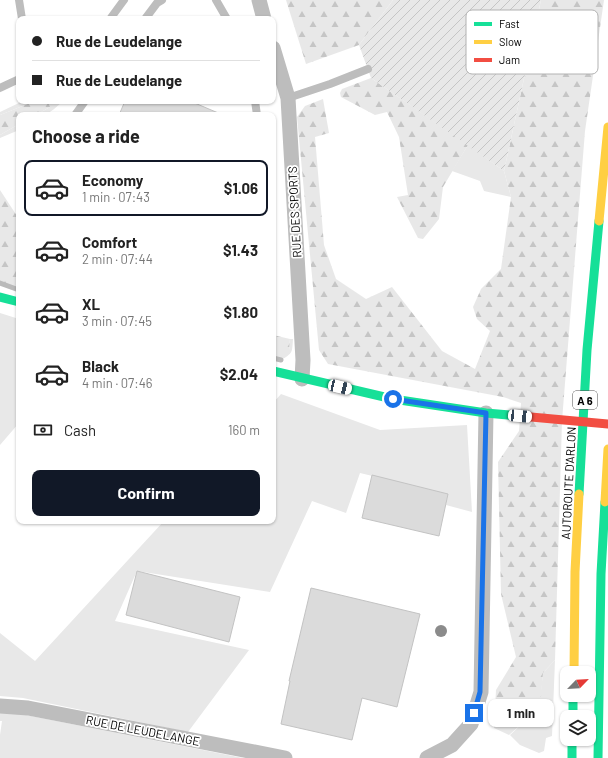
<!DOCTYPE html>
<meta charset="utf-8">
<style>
:root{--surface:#fff;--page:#f6f6f6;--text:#222;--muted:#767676;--line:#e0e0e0;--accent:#111827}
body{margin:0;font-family:Barlow,sans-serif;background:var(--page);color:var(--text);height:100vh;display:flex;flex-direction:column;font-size:15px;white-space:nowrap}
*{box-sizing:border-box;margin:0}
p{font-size:13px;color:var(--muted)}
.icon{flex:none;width:22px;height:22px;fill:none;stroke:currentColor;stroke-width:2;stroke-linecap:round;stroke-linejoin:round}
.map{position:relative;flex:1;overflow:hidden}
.details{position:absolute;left:16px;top:112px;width:260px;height:412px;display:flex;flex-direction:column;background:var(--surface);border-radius:8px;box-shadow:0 1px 3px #0004}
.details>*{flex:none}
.guide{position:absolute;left:16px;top:16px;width:260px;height:88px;border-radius:8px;box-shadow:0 1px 3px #0004;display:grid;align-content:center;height:88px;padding:0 16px;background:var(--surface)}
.needle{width:26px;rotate:65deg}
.tools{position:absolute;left:560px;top:666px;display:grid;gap:8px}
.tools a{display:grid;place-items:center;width:36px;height:36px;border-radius:8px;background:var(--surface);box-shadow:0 1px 3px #0004;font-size:20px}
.end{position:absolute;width:18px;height:18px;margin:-9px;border:5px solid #1a73e8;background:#fff;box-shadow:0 0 0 2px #fff}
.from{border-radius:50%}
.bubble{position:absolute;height:28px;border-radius:8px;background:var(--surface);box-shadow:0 1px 3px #0004;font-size:13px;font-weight:700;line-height:28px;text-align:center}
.car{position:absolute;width:12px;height:24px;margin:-12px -6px;border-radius:5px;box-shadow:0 0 3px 1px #0007;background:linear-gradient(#fff 24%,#345 0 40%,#fff 0 76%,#345 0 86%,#fff 0)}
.guide b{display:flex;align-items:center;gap:14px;height:38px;font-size:15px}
.guide b+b{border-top:1px solid var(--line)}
.guide i{width:10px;height:10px;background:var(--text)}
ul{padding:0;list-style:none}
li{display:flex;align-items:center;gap:12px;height:56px;margin:0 8px 6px;padding:0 8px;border:2px solid transparent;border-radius:8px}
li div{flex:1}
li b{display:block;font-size:15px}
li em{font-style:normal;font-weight:700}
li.current{border-color:var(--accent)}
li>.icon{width:36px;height:36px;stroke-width:1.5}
h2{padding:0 16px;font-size:18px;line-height:48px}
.pay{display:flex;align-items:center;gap:10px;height:44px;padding:0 16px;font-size:15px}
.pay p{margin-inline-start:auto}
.cta{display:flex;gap:8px;margin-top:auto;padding:8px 16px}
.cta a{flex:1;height:46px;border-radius:8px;background:var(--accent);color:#fff;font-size:16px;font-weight:700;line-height:46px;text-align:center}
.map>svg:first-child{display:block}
.grass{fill:#e8e8e8}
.forest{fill:url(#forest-firs)}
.garden{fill:url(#garden-furrows)}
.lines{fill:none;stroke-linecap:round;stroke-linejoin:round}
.stream{stroke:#bababa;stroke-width:5}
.building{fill:#dbdbdb;stroke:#c3c3c3}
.lane{stroke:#bdbdbd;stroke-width:8}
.street{stroke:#bdbdbd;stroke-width:15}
.fast{stroke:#16e098;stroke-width:9}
.slow{stroke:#ffcf43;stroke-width:9}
.jam-bridge{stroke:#f24e42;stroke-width:9}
.tree{fill:#8b8b8b}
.route{stroke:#1a73e8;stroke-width:5}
.labels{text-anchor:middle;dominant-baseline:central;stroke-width:3.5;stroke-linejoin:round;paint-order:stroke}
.shield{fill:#fff;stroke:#4c4c4c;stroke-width:1}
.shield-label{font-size:11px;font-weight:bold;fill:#000}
.street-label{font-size:12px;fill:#000;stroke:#fff}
.key{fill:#fff;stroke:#b2b2b2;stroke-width:1}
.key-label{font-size:11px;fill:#000}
</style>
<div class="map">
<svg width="608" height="758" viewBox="0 0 608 758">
<defs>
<pattern id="forest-firs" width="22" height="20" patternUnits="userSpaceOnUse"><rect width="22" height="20" fill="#e8e8e8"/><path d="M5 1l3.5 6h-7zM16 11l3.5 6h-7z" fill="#c5c5c5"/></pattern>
<pattern id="garden-furrows" width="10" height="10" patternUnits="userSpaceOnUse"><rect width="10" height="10" fill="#e8e8e8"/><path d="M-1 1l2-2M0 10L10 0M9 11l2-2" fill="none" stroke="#c5c5c5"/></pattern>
</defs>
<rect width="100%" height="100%" fill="#fff"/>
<!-- grass -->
<path class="grass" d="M23,101H35L0,115V112Z
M48,101H63C53,110 49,115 36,115L50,107Z
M19,124V130L0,138V135Z
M468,145L504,171L511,197L484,191L480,181L452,171Z
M0,313L19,319V423L0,445Z
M290,339H293C292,353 293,353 281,360L273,358V350H289Z
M281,394L380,430L467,425L472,512L446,505L448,494L360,473L346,513L312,501L270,592L137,571L115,621L249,650L188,732L23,698L0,696V633L35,661L164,521H273V403Z
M555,660L552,736L546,738L544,751L539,753L520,745L510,735L539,708L543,673Z
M0,712L21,714L243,758H0V735L2,721H0Z"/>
<!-- forest -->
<path class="forest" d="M286,0H393L359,45L306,64Z
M541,0H604L585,131L562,421L555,660L543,673L540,708L509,735L494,728L496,690L516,657L501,594L498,462L519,431L521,403L503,397L328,364L319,350L297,117L305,106L323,99L329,133L315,137L324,245L336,279L366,299L392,287L442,351L475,369L490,331L477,319L473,307L481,289L501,269L511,197L504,171Z
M371,78L468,145L443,187L439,219L423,239L418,238L397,197L408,195L399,137L387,112L375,115L341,97L340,93L342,89Z
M35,101H48L50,107L36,115H19V124L0,135V115Z
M0,190L19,219V290L0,283Z
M273,335L290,339L289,350H273Z"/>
<!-- garden -->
<path class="garden" d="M393,0H541L504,171L371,78L359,45Z"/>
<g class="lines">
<!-- stream -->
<path class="stream" d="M0,283L19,290
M273,358L281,360"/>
</g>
<!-- building -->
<path class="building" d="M125,101H190L223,115H119Z
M372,475L448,494L439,536L362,518Z
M137,571L240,597L229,642L126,615Z
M311,588L420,614L397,707L362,698L352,740L281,724L290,681H289Z"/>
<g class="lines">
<!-- lane -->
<path class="lane" d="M19,0L22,19
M216,0L227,19
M110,19L124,0
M145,19L157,3L162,0
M0,88L19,79
M288,98L330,84L368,69
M255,101L257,115
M75,115L85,101"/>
<!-- street -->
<path class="street" d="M259,0L264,19
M273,48L288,98L303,360L302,379
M0,706L28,708L285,758
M427,758L452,745L471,724L481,692L486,413"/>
<!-- fast -->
<path class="fast" d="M0,297L19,302
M273,371L393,399L486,413L520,416
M579,494L587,350L599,221
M573,695V717
M572,739V758
M598,758L601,574L605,502"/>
<!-- slow -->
<path class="slow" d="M599,221L608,127
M605,502L608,449
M574,673L575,572L579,494"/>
<!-- jam-bridge -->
<path class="jam-bridge" d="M520,416L608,424"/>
</g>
<!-- trees -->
<circle class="tree" cx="441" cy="631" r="6"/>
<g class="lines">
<!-- route -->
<path class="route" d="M393,399L486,413L480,692L474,713"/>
</g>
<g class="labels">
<!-- shield labels -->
<rect class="shield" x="573" y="391" width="24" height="18" rx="3"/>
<g class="shield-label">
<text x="585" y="400">A 6</text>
</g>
<!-- street labels -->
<g class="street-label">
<text transform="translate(294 212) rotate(-93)">RUE DES SPORTS</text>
<text transform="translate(568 483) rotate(-87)">AUTOROUTE D'ARLON</text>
<text transform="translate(143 730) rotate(11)">RUE DE LEUDELANGE</text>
</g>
</g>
<!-- legend -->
<rect x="466" y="10" width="132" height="64" rx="6" class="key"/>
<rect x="474" y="22" width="18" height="4" fill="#16e098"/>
<rect x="474" y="40" width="18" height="4" fill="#ffcf43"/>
<rect x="474" y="58" width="18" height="4" fill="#f24e42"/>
<g class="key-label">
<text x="499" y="28">Fast</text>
<text x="499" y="46">Slow</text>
<text x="499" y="64">Jam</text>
</g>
</svg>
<div class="tools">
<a><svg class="needle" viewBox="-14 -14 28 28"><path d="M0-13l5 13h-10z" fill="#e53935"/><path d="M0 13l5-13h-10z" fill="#767676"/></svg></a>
<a><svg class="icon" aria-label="layers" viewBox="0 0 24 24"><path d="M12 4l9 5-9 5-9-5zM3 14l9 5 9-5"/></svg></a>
</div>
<i class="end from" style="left:393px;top:399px"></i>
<i class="end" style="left:474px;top:713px"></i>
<div class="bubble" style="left:488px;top:699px;width:66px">1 min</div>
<i class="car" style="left:340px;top:387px;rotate:103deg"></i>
<i class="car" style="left:520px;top:416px;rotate:95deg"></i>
<div class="guide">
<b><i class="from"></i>Rue de Leudelange</b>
<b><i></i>Rue de Leudelange</b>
</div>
<section class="details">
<h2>Choose a ride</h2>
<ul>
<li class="current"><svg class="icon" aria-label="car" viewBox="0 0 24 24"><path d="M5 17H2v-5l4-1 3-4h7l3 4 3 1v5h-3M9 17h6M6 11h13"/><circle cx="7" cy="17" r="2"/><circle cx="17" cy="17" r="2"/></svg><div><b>Economy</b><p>1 min · 07:43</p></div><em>$1.06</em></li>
<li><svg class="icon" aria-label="car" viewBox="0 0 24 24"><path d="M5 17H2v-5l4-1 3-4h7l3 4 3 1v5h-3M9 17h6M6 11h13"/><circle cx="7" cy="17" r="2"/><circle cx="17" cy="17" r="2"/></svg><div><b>Comfort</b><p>2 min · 07:44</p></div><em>$1.43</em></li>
<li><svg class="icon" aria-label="car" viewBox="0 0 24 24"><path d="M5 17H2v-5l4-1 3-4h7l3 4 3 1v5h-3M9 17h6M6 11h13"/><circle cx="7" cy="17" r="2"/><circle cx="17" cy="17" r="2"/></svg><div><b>XL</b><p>3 min · 07:45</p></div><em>$1.80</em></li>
<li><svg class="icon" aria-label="car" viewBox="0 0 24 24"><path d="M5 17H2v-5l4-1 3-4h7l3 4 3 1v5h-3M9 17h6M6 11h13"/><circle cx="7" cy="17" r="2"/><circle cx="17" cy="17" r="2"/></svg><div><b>Black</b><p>4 min · 07:46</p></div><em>$2.04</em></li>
</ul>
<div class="pay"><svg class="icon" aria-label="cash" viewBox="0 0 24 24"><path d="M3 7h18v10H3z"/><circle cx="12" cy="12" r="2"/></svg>Cash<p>160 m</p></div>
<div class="cta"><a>Confirm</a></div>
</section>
</div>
